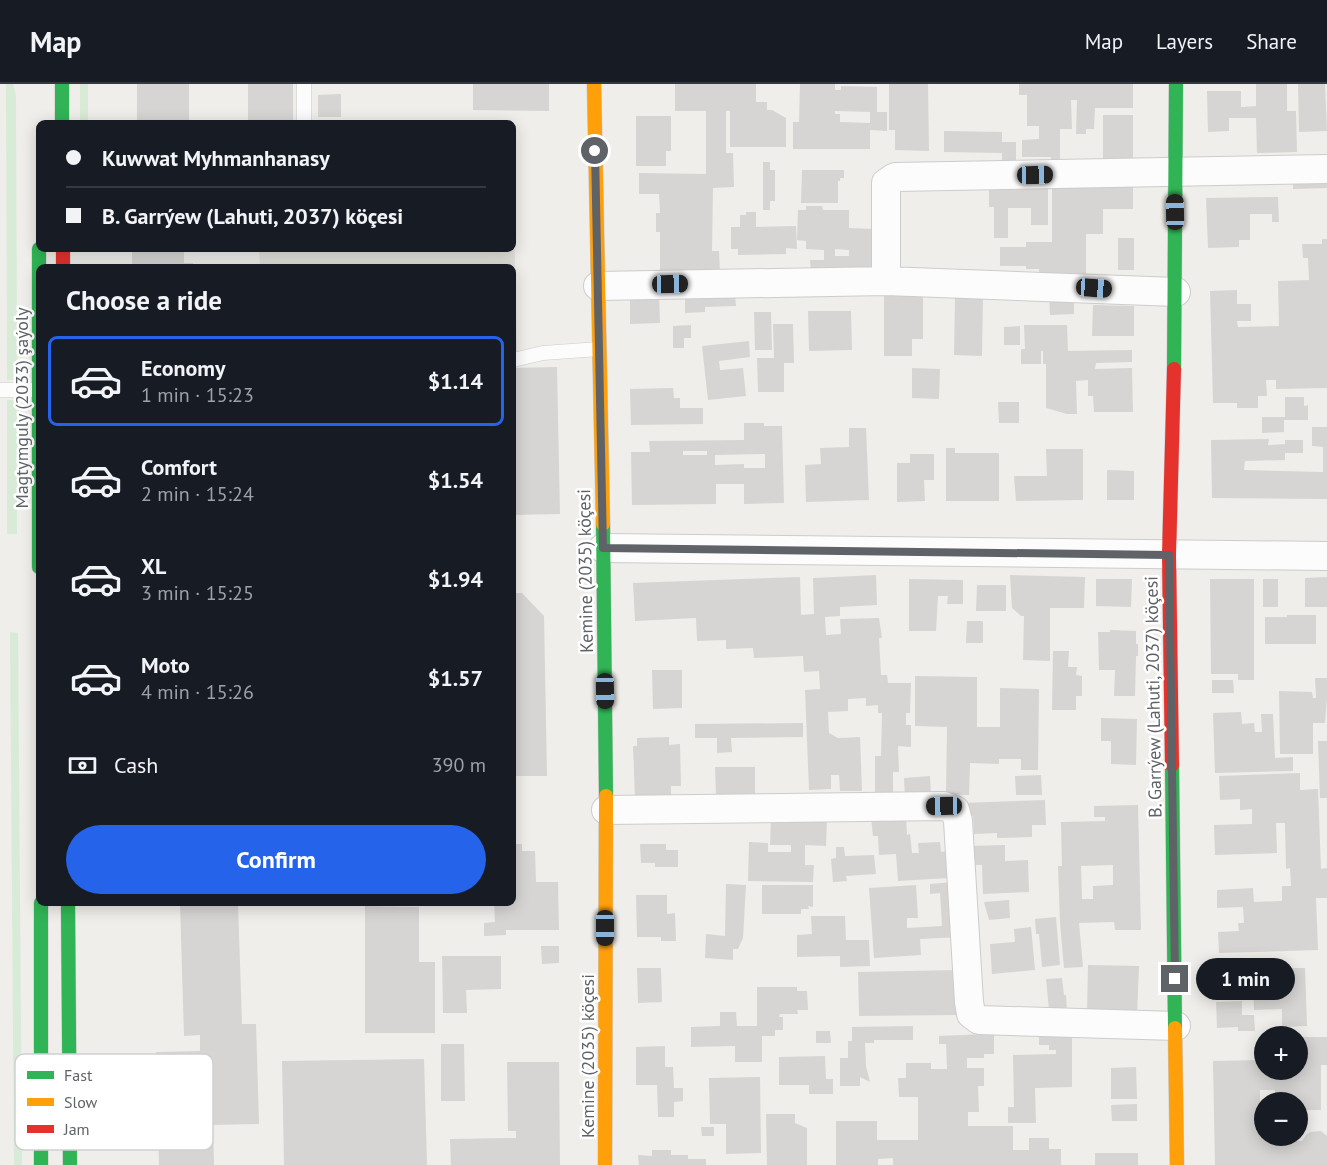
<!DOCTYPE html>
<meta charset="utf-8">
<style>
:root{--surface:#171b24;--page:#242831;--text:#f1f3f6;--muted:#9ea1a6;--line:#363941;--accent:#2563eb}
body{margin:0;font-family:"PT Sans",sans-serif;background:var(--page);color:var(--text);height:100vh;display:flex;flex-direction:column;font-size:22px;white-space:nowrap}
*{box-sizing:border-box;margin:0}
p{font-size:20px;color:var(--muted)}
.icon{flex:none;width:33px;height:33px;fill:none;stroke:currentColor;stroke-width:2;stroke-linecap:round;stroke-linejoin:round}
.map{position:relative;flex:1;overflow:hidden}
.details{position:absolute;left:36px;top:180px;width:480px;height:642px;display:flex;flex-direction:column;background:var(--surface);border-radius:9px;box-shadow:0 3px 15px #0003}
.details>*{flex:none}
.hud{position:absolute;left:36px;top:36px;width:480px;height:132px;border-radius:9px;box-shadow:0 3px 15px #0003;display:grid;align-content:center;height:132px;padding:0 30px;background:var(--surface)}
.buttons{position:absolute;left:1254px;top:942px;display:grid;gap:12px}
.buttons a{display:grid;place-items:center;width:54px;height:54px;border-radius:50%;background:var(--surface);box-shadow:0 3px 15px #0003;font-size:30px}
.end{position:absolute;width:27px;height:27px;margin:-14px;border:8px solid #5f6368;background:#fff;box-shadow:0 0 0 3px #fff}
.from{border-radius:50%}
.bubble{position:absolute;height:42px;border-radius:21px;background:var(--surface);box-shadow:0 3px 15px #0003;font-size:20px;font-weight:700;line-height:42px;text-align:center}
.car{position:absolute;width:18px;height:36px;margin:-18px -9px;border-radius:8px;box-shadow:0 0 4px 2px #0007;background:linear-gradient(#222 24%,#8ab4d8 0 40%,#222 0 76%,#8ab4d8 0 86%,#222 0)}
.hud b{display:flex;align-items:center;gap:21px;height:57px;font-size:22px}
.hud b+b{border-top:2px solid var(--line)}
.hud i{width:15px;height:15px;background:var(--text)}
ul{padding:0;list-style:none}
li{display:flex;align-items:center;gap:18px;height:90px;margin:0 12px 9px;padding:0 18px;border:3px solid transparent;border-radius:9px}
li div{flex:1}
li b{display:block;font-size:22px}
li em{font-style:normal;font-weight:700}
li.current{border-color:var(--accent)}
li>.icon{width:54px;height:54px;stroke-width:1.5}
h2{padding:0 30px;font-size:27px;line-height:72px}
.pay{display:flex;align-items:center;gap:15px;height:66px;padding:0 30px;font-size:22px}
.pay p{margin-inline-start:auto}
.action{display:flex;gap:12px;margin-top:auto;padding:12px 30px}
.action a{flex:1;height:69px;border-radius:36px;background:var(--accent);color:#fff;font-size:24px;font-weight:700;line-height:69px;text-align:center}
header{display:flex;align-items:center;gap:36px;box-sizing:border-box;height:84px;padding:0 30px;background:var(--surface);border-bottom:2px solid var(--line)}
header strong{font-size:28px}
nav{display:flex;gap:33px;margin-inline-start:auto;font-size:21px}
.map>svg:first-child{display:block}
.education{fill:#e2e0da}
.green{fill:#d8ebd6}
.building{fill:#d6d5d3;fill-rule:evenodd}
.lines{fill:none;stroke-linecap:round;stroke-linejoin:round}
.lane-casing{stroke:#cbcccc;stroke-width:15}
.street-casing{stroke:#cbcccc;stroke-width:30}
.fast-casing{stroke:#cacacb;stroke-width:15}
.slow-casing{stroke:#cacacb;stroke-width:15}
.jam-casing{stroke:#cacacb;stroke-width:15}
.lane{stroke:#fdfcfc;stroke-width:14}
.street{stroke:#fdfcfc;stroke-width:28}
.fast{stroke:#30b455;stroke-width:14}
.slow{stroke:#ff9f0a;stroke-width:14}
.jam{stroke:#e5322d;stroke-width:14}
.route{stroke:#5f6368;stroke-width:8}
.labels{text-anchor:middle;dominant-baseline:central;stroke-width:5;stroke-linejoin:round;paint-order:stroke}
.street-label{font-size:18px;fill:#5f6368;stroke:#fff}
.key{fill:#fff;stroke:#cfd0d2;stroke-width:1.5}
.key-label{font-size:16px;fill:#5f6368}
</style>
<header>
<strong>Map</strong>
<nav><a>Map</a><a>Layers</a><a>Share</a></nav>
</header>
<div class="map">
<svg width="1327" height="1081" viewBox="0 0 1327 1081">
<rect width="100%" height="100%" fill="#efeeea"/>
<!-- education -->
<path class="education" d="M513,98L517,267H513V183H260L259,165H513Z"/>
<!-- green -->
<path class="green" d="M6,0H13L16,12L17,296H7Z
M80,0H88V39H80Z
M7,316H17V450H7Z
M10,548L18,549L22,1081H14Z"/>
<!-- building -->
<path class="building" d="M137,0H189V39H137Z
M248,0H293V39H248Z
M473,0H549V27L473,26Z
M675,0H756V18H767V26H772L786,34V63H730V27H726V69H733L734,103L713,104L712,167H719L720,188H660V148H656V129H660L659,110H639V89L706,90V27H675Z
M800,0H835V6H841V2L877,3V28H887V47L870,46V65H793V38H799ZM835,27L870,28V39L840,38V30H835Z
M889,0H928L929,67L895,66V46H889Z
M1019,0H1133V24H1095L1094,45H1086V50H1076L1077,16H1071L1072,45H1060V81L1051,80V73H1022V56L1039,55V42H1027V11H1019Z
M1256,0H1287V27H1296L1297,68L1257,69L1256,34H1229V47L1208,48L1207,7H1241V23L1256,22Z
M1298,0H1325L1327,47L1299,48Z
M341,10V33H318V11Z
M1103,31H1133V79H1103Z
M636,32H671V67H666V82H636Z
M944,47L1002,48V58H1016V80H1002V69L944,68Z
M763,78H770V86H775V117H770V126H763Z
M802,86H844V94H840V97H838V119H801Z
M1327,90V104L1293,105V91Z
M989,103L1048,104V141H1031V124H1008V154H994V123H989Z
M1052,103H1133V125H1103V150H1086V194L1039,190V185H1026V182H1000V163H1026V158H1052Z
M1278,113L1279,138H1272V130H1250V156H1239V163L1208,164L1206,114Z
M806,122H822L823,126H849V144L876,145V188L811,187L810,176H824V166L806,165V157L797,156L798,126H806ZM835,165L849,166V172H835Z
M746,128H756V143L796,142L797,165L786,164V170L738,171V165H731V143H740V131H746Z
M1118,154H1134V186H1118Z
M1322,155H1327V304L1276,305V296H1266L1267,312H1258V324H1237V319H1213L1210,207L1237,206V220H1251V237H1237L1238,243L1279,242L1278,197L1309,196L1308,174H1303L1302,160H1322Z
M132,165H184V179H193V183H132Z
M735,209L736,222L705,223V228L685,229V210Z
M1074,209V230L1050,231L1049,210Z
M630,210H659L660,239L630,240Z
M884,211L923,212V255H912V272H884Z
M955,212H983L982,272L954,271Z
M1093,221L1134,222V252H1092Z
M808,227H851L852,266L809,267Z
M754,228H771L772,266H755Z
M773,240H793L794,279H784V308H758L757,274H774Z
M691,241V254H684V264H673V242Z
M1024,241H1067L1068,267L1132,266V278L1096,279L1095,285L1132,284L1133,328H1094L1093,312H1088V296L1076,297L1077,330H1067L1046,324V280H1043V267H1041V280H1021V265H1025Z
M1020,242V261H1004V243Z
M749,257L750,273L719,277L720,286L743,284L746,312L708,316L702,262Z
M557,283L560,430L513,431V284Z
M912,284L940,285L939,315L912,314Z
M673,304L674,314H680V324H703V340L631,341L630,305Z
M1285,313H1304V322L1308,321V336H1284V348L1262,349V333H1285Z
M998,318H1019V339H999Z
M744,339H764V342H782L784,419L744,420V400H716V420L632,421L631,368H650L649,357L744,356ZM683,367H707V371H683ZM765,370V384H744V380L715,381V371Z
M1312,343H1327V415L1212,414L1211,356L1269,355L1268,361L1285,360V356H1303V369H1285V376L1245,377L1244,386L1323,388V363L1312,362Z
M849,344H866L869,416L806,418L805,381L821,380L820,364L849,363Z
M946,364H955V369H999V417H946Z
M1046,365H1083V416L1016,417L1014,392H1047Z
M910,370H934V396H924L925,417L897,418V379H910Z
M1107,386L1134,387V416H1107Z
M876,491L877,521L840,523V532L825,533L826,551L841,550L840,535L879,534L882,554H879L881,591H887L888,599H911L910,629H906V641H911V663L898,662L899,688H893V712L875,711V672H881L882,629H878V621L866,622V614L848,615V627L828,628L829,649L838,654L860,653L862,707H840L839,691H831V705L809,706L805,606L820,605L819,587L804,588L803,572L754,574L753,564L726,565V556L697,557L696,534L635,537L633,499L800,493L801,531L814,530L813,494Z
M1010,491L1085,493L1084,524H1050V577L1023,576L1024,532H1021L1012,524Z
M1327,493V523H1305V494Z
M909,495L963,496V520H947L948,512H938L936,547H909Z
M1096,495H1132L1131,523L1096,522Z
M1210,495H1254V596H1238V590H1211Z
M1263,495H1278V523H1263Z
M977,501H1006V527H976Z
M513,509H522L544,532L547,692H513Z
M1287,531H1316V560H1265V533H1287Z
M967,537H983V559H966Z
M1110,546L1136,547V560H1138V572H1136L1135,612H1114L1115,586H1099L1098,548H1110Z
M1053,567H1069L1068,583H1077L1076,591L1082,592V612H1076V626H1052Z
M652,586H682V624L653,625Z
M915,592L977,593V643H1000V604L1039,605L1038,686H1021V675H999V680L970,679L969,711L946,710L947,643L915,642Z
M1315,594H1327V614L1325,639H1313V670H1280L1279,607L1312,608L1313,614H1316Z
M1212,596H1233L1234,609H1212Z
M1241,628L1242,640L1254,639L1255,648H1262L1261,630H1273L1275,674L1293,673V687L1215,689L1213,629Z
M1101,634L1137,635L1136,681L1111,680V657H1101Z
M803,639V653L731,654L732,668L717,669V654H695V640Z
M669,653V661L680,660L681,702H671V713L635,714L633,662H637V654Z
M1318,657H1327V714H1320Z
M715,683H755V711L716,712Z
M1300,689V706L1318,705L1321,785L1327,784V814H1316L1318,866L1219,869L1218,848L1239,847L1238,839H1244L1243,823L1217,824V806L1253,804L1254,818L1282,817V802H1291L1290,784L1286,785L1285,739H1276L1277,769L1215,771L1214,741L1252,740V725L1240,726V715L1220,716L1219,692Z
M1041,691L1042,711H1016L1015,692Z
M930,692L931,711L905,713L904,694Z
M1045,716L1046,741H1032V753L997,754V749L974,750L973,732H962L961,719Z
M1138,721L1141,846H1115L1114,838L1079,839L1083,883L1064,884L1060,839L1058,782H1062L1061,738L1105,737V733H1094V722ZM1113,781V801L1093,802V815H1082L1081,782Z
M906,731L907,751L910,750L912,769H919L918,759L940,758L941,768L948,767L949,794L898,797L896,770L879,771L878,752H873L871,733Z
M771,734L827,735L826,762L805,761V781H814L813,798L748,797L749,758L768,759V768H791V761H770Z
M513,760H522V767H535L536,798H558L559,846H506V851L484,852V839L495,838L494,819H513Z
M640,760H666V766H678V783H655V779H641Z
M1005,761V777L1028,776L1029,808L983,810L982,781H969L968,762Z
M836,763H844L845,772L874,771L876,790L846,792L847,797L833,798L831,775L836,774Z
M953,798L961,853L920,855L921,871L874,874L869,804L916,801L918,834H907V844L942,842L940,809L930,810V800Z
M726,800L746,801L743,854L738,865H733V876L705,874L706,850L725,852Z
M762,801H813V823L808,822L809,825H801V830H762Z
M636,811H667V830L675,829L676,857H661V853H637Z
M1009,816L1010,834L989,836L984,818Z
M180,819H238L242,940H256L259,1040L213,1041L214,1081H159L156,968L200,967V951L184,952Z
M365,822L419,823V878H435V949H365Z
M811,832H845L846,856H869L870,882L840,883V872L797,873V851L812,850Z
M1056,833L1060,881L1042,883L1039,850H1036L1035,835Z
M1031,843L1035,886L992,890L990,860L1015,858L1014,845Z
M541,862H559V879L542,880Z
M442,872H501V905L466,906L467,929H443Z
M1088,881L1139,882L1137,932L1087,930Z
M637,884H661L662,918L638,919Z
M1252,884V886L1279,885L1280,903L1287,902V884H1305L1307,942L1282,943V925L1254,926L1253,894L1222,896V885Z
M958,886L959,931L859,932L858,888Z
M1062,894L1064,911H1066L1067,926H1049L1046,895Z
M757,903H797V907H807L808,926H797L798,930H780L779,933H783V946H775V952H762V978H735V962L691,963V943L720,942V928H736L737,942H757Z
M1242,917V931H1254L1255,947H1238V943L1217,944L1216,918Z
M913,942V956H874V959H865L866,982L870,998L860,993V1002H840V974H848V957H852V943Z
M994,944V970H984V974H967V984H984V1002H978L979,1028H968V1042H1013V1066H1029V1054H1049V1065H1061V1081H893V1074L878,1075V1081H836V1037H877V1056H918V1013H899L898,994H906V979H931V985H947L946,960H939V952L984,950Z
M1039,946H1072V1003L1035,1004L1036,1039H1008V1023H1014L1013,971L1056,970V966H1049V961H1039Z
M816,947H830L831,959H816Z
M1298,953H1327V981H1321V1026H1298V1018H1275V1006H1260V1030H1264V1052H1282L1283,1057H1302L1306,1051L1310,1048L1321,1047L1327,1052V1081H1215L1213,977L1260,976L1259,954H1264V986H1298Z
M441,960H464L465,1017H441Z
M665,962V983H673L674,1004H683V1017L674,1018V1033H658L657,1001H636V963Z
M825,972L826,995H833V1010H809V1001H779V973Z
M424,975L427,1081H284L282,977Z
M507,978H559L560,1081H451L450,1055L516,1054V1047H508Z
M1136,983L1137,1015H1111V984Z
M760,993L761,1069L726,1070V1040H710L709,994Z
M1137,1020V1037H1112L1111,1021Z
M766,1030H795V1039L807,1044V1081H767Z
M701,1043H714V1052H702Z
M652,1066H671V1071H688V1075H706V1081H639L638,1071L652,1072Z
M1095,1069H1138V1081H1095Z"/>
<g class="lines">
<defs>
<path id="lane" d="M304,0V36
M513,276L543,269L599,265
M0,306H39"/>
<path id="street" d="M886,197V99L895,93L1327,85
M598,202L886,197L1176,208
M603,464L1327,472
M606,726L944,722L955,726L958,737L969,918L971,930L979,936L1176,942"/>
<path id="fast" d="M62,0V39
M39,165V483
M1174,285L1176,0
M603,440L606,712
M1172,681L1175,944
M41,819V1081
M68,819L70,1081"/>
<path id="slow" d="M594,0L603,440
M1175,944L1177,1081
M605,1081L606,712"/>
<path id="jam" d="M63,165V183
M1172,681L1169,471L1174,285"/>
</defs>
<!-- lane casing -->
<use href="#lane" class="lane-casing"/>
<!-- street casing -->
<use href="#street" class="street-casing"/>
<!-- fast casing -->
<use href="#fast" class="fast-casing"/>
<!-- slow casing -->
<use href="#slow" class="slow-casing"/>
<!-- jam casing -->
<use href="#jam" class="jam-casing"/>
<!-- lane -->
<use href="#lane" class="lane"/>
<!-- street -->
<use href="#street" class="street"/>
<!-- fast -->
<use href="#fast" class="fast"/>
<!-- slow -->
<use href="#slow" class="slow"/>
<!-- jam -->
<use href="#jam" class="jam"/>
</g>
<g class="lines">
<!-- route -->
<path class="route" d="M595,67L603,464L1169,471L1175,895"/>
</g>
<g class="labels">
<!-- street labels -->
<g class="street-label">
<text transform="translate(21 324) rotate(-90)">Magtymguly (2033) şaýoly</text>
<text transform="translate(585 487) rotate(-91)">Kemine (2035) köçesi</text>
<text transform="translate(1153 613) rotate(-91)">B. Garrýew (Lahuti, 2037) köçesi</text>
<text transform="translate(587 972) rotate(-90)">Kemine (2035) köçesi</text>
</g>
</g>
<!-- legend -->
<rect x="15" y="970" width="198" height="96" rx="9" class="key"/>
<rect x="27" y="987" width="27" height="8" fill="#30b455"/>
<rect x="27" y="1014" width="27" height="8" fill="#ff9f0a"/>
<rect x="27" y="1041" width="27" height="8" fill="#e5322d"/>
<g class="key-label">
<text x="64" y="997">Fast</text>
<text x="64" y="1024">Slow</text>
<text x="64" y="1051">Jam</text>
</g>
</svg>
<div class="buttons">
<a>+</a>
<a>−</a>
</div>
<i class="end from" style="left:595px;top:67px"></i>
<i class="end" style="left:1175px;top:895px"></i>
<div class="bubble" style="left:1196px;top:874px;width:99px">1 min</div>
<i class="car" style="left:1035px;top:91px;rotate:89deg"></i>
<i class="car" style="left:1175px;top:128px;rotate:359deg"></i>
<i class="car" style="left:670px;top:200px;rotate:89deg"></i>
<i class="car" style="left:1094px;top:204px;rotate:94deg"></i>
<i class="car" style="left:605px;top:607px;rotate:179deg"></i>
<i class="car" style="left:944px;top:722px;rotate:269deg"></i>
<i class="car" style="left:605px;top:844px;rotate:180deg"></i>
<div class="hud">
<b><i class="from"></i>Kuwwat Myhmanhanasy</b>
<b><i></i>B. Garrýew (Lahuti, 2037) köçesi</b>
</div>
<section class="details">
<h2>Choose a ride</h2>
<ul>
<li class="current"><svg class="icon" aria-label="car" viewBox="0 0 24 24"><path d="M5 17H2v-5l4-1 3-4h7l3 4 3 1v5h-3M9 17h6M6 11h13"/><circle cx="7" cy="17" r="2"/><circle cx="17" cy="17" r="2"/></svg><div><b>Economy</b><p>1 min · 15:23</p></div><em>$1.14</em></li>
<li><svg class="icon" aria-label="car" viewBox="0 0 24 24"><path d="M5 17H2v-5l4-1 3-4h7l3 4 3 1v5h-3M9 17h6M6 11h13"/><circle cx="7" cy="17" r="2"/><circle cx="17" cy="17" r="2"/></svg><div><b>Comfort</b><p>2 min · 15:24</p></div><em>$1.54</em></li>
<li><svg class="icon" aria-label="car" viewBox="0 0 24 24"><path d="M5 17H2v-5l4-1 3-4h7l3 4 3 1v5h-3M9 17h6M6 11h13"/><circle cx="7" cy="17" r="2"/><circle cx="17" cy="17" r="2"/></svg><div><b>XL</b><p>3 min · 15:25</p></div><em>$1.94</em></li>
<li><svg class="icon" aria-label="car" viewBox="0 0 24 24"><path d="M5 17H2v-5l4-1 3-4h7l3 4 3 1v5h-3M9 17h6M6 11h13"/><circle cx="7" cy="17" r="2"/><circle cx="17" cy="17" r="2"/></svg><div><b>Moto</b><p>4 min · 15:26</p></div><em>$1.57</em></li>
</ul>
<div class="pay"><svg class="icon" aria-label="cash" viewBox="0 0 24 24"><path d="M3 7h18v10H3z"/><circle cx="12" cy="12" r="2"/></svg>Cash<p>390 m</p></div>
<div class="action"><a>Confirm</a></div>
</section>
</div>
